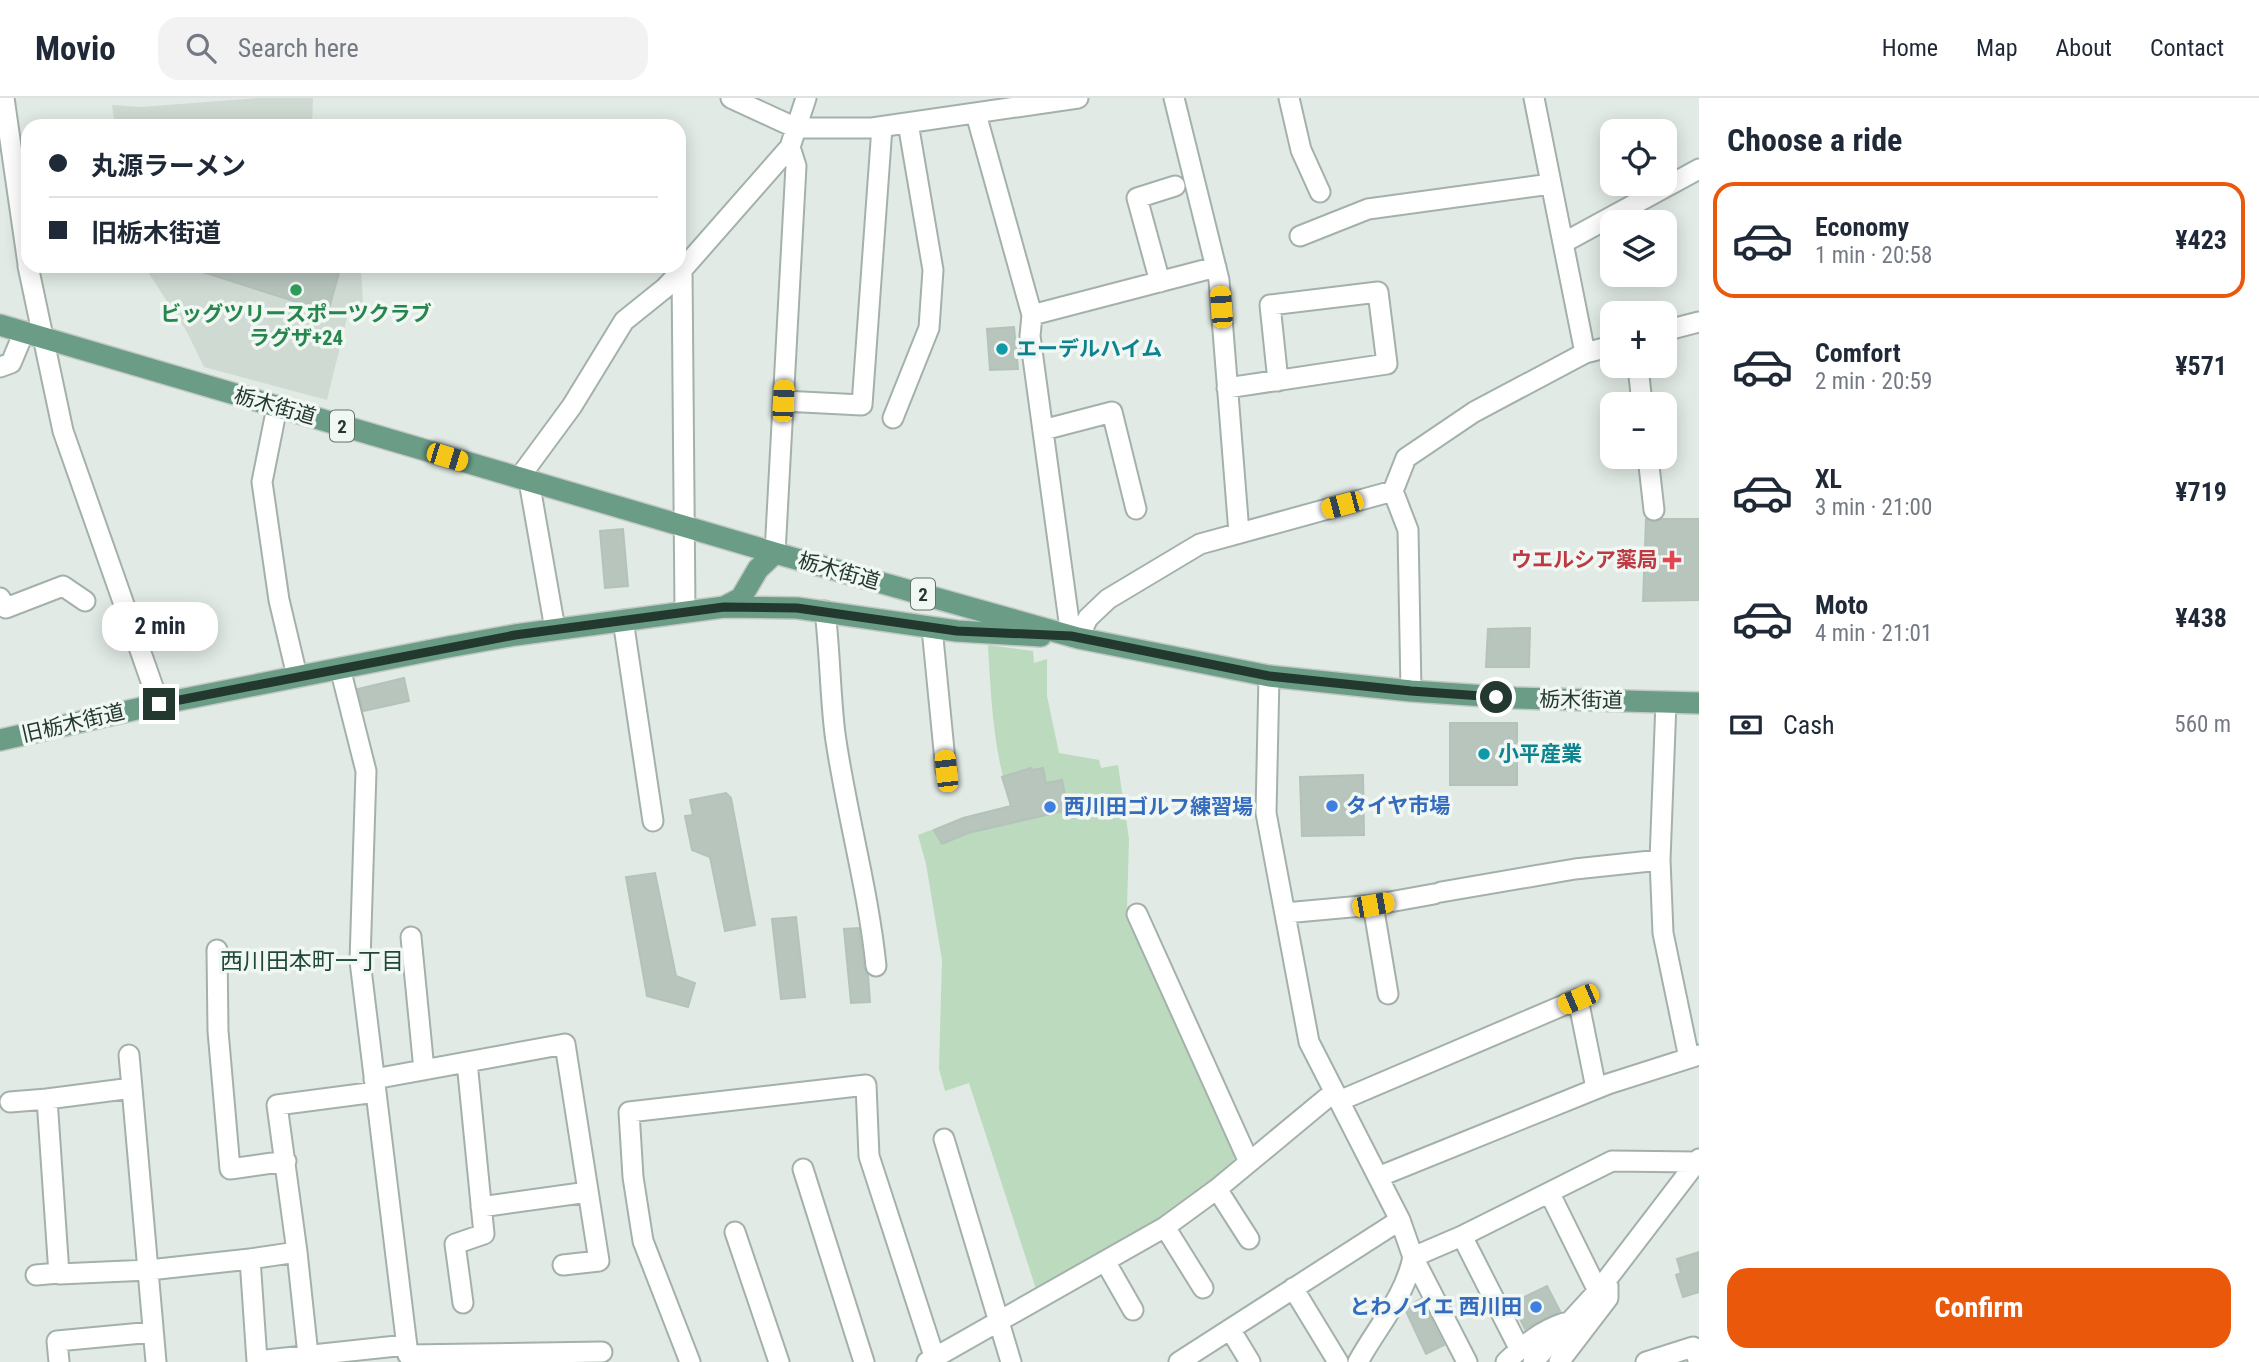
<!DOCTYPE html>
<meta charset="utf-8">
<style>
:root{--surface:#fff;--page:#f2f2f3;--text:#1f2937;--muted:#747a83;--line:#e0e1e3;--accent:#ea580c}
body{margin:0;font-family:"Roboto Condensed","Noto Sans JP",sans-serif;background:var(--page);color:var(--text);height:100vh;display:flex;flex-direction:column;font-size:26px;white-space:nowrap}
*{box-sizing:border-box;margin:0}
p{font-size:23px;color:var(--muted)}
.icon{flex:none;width:38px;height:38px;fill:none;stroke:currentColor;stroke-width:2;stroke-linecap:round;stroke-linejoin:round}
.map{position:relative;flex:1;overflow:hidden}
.details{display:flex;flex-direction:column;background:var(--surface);width:560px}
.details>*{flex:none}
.guide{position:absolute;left:21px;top:21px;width:665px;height:154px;border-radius:21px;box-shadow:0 4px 18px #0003;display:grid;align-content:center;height:154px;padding:0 28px;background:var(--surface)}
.tools{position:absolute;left:1600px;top:21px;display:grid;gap:14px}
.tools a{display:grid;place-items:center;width:77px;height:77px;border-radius:14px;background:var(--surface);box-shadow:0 4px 18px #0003;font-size:35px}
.end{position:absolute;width:32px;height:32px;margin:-16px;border:9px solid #23392f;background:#fff;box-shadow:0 0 0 4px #fff}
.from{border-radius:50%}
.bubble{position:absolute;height:49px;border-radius:21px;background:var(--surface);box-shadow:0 4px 18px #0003;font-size:23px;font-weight:700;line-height:49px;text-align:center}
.car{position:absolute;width:21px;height:42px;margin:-21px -10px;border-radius:9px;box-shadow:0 0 5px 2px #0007;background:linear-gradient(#f5c518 24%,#345 0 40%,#f5c518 0 76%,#345 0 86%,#f5c518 0)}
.guide b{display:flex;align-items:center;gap:24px;height:66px;font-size:26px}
.guide b+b{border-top:2px solid var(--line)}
.guide i{width:18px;height:18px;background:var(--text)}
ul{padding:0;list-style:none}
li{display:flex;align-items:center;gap:21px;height:116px;margin:0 14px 10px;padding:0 14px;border:4px solid transparent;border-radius:21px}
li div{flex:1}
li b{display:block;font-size:26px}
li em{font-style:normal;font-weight:700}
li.current{border-color:var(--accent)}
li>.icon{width:63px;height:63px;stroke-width:1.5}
h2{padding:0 28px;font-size:32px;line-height:84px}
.pay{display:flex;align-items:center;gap:18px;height:77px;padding:0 28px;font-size:26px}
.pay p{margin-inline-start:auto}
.cta{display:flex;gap:14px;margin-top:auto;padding:14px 28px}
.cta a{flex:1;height:80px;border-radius:21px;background:var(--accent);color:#fff;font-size:28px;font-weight:700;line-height:80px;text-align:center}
header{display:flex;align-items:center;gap:42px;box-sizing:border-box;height:98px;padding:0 35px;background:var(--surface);border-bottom:2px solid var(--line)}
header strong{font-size:33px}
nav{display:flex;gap:38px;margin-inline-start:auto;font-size:24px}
.search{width:490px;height:63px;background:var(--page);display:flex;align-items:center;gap:18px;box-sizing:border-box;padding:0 24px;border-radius:21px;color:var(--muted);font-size:26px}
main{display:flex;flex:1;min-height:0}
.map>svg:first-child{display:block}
.built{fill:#cfdad3}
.green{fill:#bcdabe}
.building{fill:#b7c5bd;stroke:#b4c3ba;stroke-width:2}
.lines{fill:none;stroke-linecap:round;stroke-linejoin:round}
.minor-casing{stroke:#a4b1aa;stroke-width:23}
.major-casing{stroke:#c1c8c5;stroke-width:24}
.minor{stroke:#fff;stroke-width:19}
.major{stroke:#6a9c86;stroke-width:21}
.route{stroke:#23392f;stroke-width:9}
.leisure-dot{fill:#2e9e5b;stroke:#f1f7f3;stroke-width:2.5}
.culture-dot{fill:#0f9aa8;stroke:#f1f7f3;stroke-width:2.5}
.health-dot{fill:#e0444e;stroke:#f1f7f3;stroke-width:2.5}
.shop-dot{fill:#3f7fe0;stroke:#f1f7f3;stroke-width:2.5}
.labels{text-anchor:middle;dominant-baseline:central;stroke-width:7;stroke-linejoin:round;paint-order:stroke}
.shield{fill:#f1f7f3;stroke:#61726a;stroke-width:2}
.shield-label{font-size:19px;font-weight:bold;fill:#23392f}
.leisure-label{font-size:21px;font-weight:bold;fill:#27864d;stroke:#f1f7f3}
.culture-label{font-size:21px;font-weight:bold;fill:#0d838f;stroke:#f1f7f3;text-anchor:start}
.street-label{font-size:21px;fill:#23392f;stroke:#f1f7f3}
.health-label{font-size:21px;font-weight:bold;fill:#be3a42;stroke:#f1f7f3;text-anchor:end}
.shop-label{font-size:21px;font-weight:bold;fill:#366cbe;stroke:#f1f7f3;text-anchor:start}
.neighbourhood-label{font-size:23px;fill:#214938;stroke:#f1f7f3}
</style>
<header>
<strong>Movio</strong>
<div class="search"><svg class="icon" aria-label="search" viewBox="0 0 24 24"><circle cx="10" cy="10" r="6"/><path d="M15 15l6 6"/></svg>Search here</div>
<nav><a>Home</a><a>Map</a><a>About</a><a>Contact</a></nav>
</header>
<main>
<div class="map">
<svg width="1699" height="1264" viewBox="0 0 1699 1264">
<rect width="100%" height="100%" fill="#e1eae4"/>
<!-- built -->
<path class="built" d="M258,0H313L312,28H115L112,7L141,9Z
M144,168H361L363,205L347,220L327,302L204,269L187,234Z"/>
<!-- green -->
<path class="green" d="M988,547L1033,553L1034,565L1047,561V598L1059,655L1099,662L1101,670L1118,667L1129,741L1127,809L1214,1013L1235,1044L1239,1065L1161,1124L1037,1194L969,985L945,993L939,971L942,862L926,766L918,737L963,720L1014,708L1012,700H1009C993,650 991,599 988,547Z"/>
<!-- building -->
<path class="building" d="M193,168H341L328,214L193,171Z
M1014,229L1018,271L990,272L987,231Z
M1646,421L1655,424L1662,421H1699V502L1643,503Z
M623,431L628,488L605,490L600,433Z
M1530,530L1529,569H1486L1488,531Z
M404,580L409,603L363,613L358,591Z
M1450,625H1517V687H1450Z
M1031,670L1033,672L1043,670L1046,685L1062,682L1065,697L1091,696L1093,711L1063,713L968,735L942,746L934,732L963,720L1011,708L1002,679Z
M1363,677L1364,737L1302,738L1300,679Z
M726,695L731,700L755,827L725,833L710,759L692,752L685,718L693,717L690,702Z
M655,775L676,878L695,885L688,909L647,898L626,779Z
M796,819L805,899L781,901L772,821Z
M859,830L864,870L868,877L870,904L851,905L844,831Z
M1699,1154V1194L1683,1199L1676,1177L1681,1175L1677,1161Z
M1547,1188L1560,1213L1525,1231L1512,1205Z
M1421,1201L1444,1247L1426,1256L1405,1211L1407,1208Z"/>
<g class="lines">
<defs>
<path id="minor" d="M4,0L28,166
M731,0L796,30H872L1078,0
M1174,0L1219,182L1239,435
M1289,0L1301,52L1320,94
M1534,0L1585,255
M976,16L1032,217L1030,238L1071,538
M1300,138L1368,111L1551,86
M1563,145L1699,71
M28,168L63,333L159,606
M682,172L685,514
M1160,184L1137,100L1175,88
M1032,217L1216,169
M1664,233L1699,224
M1638,268L1642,306
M0,269L11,265L24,234
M1227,290L1387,266L1378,194L1270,207L1278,283
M783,303L862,307L882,29
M277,309L262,384L279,502L297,578
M893,320L929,230L933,172L908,25
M1043,332L1112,314L1136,411
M1648,359L1654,412
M519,380L572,308L624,223L665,190L682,172L790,49
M529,383L555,531
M1393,393L1408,432L1411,593
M775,455L796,68L790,49L806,0
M0,500L6,510L63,488L85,503
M825,513C830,554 830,595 835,636C846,714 868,790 876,868
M623,522L653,723
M932,530L946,673
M1078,540L1088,520L1108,501L1200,446L1393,393L1406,360L1474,314L1585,255L1612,248
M340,570L366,673L360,863L408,1257L602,1254
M1269,578L1266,715L1309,944L1378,1079L1400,1122L1413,1159L1467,1264
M1666,604L1660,762L1663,835L1689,960
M1441,794L1575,771L1660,762
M1373,807L1388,896
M1285,815L1373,807L1434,796
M1137,816L1249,1064
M411,839L424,972
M217,852L218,933L230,1071L286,1063
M129,957L132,990
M374,981L565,946L599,1163L563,1167
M376,994L277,1007L297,1154L250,1161L257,1263L406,1247
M1339,1003L1578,901L1596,990
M10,1004L47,1001
M944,1041L1011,1264
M803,1071L864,1264
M1378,1079L1608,986L1699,957
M1217,1091L1249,1141
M1550,1096L1598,1193
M481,1109L588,1094
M735,1134L779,1264
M297,1154L308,1257
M1105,1163L1133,1212
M36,1177L59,1175
M1203,1190L1165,1129L1217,1091L1334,994
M1293,1190L1338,1264
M463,1205L455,1146L484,1136L467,964
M1230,1231L1250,1264
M1520,1252L1462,1138L1612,1063L1696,1064
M59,1264L57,1243L153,1234
M156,1264L132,990L47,1001L59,1176L149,1172L250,1161
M690,1264L643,1143L633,1079L629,1014L866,987L869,1058L935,1261
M927,1264L1165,1129
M1179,1264L1400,1122
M1358,1264C1377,1229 1405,1199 1413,1159L1462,1138
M1506,1264C1524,1247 1540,1233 1564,1225
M1533,1264L1598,1193L1699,1061
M1559,1264L1608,1200V1187
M1646,1264L1693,1249L1699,1264"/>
<path id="major" d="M0,227L775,455L1078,540L1269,578L1411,593L1516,600L1699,605
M724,509L741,500L758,471L775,455
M0,642L159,606L448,549L515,537L724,509L797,510L957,533L1041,538"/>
</defs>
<!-- minor casing -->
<use href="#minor" class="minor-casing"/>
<!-- major casing -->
<use href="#major" class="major-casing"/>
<!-- minor -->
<use href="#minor" class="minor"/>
<!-- major -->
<use href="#major" class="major"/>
</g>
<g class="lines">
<!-- route -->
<path class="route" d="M159,606L515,537L724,509L797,510L957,533L1071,538L1269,578L1411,593L1496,599"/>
</g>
<!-- markers -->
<circle class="leisure-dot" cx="296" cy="192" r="7"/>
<g class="culture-dot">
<circle cx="1002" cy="251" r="7"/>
<circle cx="1484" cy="656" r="7"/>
</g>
<path class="health-dot" d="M1668.5 451.5h7v7h7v7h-7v7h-7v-7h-7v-7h7z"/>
<g class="shop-dot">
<circle cx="1332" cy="708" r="7"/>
<circle cx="1050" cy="709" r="7"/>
<circle cx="1536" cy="1209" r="7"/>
</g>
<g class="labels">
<!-- shield labels -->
<g class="shield">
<rect x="330" y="312.5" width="24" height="31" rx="5"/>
<rect x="911" y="480.5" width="24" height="31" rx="5"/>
</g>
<g class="shield-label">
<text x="342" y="328">2</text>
<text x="923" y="496">2</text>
</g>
<!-- leisure labels -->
<g class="leisure-label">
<text x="296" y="216">ビッグツリースポーツクラブ<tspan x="296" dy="24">ラグザ+24</tspan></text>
</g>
<!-- culture labels -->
<g class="culture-label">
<text x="1016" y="251">エーデルハイム</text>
<text x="1498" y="656">小平産業</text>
</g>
<!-- street labels -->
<g class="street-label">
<text transform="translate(275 308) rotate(16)">栃木街道</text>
<text transform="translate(839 473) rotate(16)">栃木街道</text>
<text transform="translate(1581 602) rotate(1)">栃木街道</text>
<text transform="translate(73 625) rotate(-13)">旧栃木街道</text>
</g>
<!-- health labels -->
<g class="health-label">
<text x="1658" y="462">ウエルシア薬局</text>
</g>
<!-- shop labels -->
<g class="shop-label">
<text x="1346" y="708">タイヤ市場</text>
<text x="1064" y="709">西川田ゴルフ練習場</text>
<text x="1522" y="1209" text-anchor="end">とわノイエ 西川田</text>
</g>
<!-- neighbourhood labels -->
<g class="neighbourhood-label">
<text x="312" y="863">西川田本町一丁目</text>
</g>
</g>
</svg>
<div class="tools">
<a><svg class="icon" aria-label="locate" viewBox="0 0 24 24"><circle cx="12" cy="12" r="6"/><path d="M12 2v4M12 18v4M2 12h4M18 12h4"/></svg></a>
<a><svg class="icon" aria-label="layers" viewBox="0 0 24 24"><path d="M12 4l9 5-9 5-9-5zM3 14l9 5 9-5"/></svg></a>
<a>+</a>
<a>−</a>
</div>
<i class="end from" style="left:1496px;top:599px"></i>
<i class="end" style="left:159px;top:606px"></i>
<div class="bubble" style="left:102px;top:504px;width:116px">2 min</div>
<i class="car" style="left:1221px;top:209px;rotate:356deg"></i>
<i class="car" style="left:783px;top:303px;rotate:3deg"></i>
<i class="car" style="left:447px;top:359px;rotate:107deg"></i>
<i class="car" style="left:1342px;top:407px;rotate:255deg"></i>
<i class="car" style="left:946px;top:673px;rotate:354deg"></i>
<i class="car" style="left:1373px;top:807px;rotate:80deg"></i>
<i class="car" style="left:1578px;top:901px;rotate:247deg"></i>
<div class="guide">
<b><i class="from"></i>丸源ラーメン</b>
<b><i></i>旧栃木街道</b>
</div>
</div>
<section class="details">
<h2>Choose a ride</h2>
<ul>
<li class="current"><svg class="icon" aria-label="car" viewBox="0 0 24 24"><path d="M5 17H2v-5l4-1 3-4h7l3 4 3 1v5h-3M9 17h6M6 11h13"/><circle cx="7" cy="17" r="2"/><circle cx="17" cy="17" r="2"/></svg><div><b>Economy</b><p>1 min · 20:58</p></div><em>¥423</em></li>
<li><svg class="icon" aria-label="car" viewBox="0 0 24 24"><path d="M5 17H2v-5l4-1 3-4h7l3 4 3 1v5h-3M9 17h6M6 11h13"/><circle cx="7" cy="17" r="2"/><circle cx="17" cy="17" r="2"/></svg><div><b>Comfort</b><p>2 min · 20:59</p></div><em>¥571</em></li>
<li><svg class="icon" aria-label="car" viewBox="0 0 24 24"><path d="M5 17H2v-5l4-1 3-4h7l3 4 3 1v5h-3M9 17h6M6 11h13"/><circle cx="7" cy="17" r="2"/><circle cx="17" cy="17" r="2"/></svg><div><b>XL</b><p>3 min · 21:00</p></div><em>¥719</em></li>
<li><svg class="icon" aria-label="car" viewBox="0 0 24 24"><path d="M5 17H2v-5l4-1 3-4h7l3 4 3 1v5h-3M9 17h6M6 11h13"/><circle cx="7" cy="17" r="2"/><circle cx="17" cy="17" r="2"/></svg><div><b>Moto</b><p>4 min · 21:01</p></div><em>¥438</em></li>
</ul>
<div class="pay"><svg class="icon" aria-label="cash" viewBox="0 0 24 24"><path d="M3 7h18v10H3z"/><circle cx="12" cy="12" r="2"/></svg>Cash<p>560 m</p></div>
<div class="cta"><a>Confirm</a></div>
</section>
</main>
